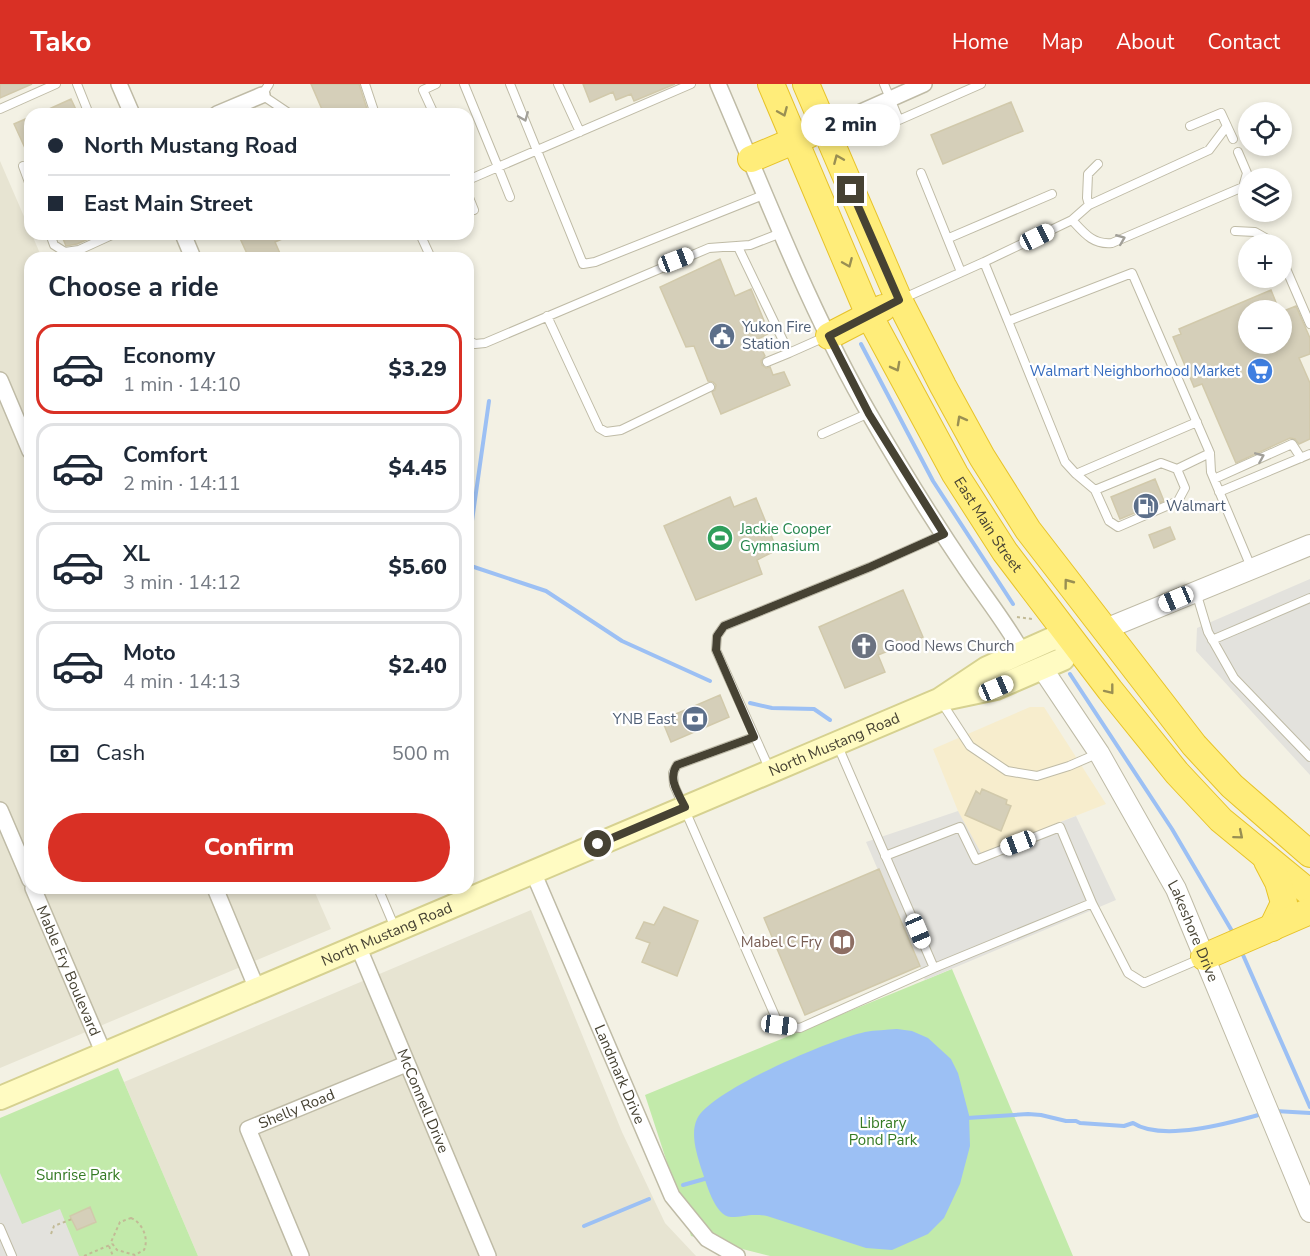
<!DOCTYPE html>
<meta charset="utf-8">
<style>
:root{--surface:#fff;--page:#f2f2f3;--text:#1f2937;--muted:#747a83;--line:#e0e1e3;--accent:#d93025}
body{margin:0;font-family:"Nunito Sans",sans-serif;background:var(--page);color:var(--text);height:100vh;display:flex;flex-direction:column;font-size:22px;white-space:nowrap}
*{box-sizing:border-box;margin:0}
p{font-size:20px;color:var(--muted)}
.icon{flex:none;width:33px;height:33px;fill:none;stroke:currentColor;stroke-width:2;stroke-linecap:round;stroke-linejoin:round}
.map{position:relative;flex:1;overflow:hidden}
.sheet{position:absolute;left:24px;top:168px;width:450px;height:642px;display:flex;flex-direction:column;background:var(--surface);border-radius:18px;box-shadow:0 3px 9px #0003}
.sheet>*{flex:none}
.banner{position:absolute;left:24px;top:24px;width:450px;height:132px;border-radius:18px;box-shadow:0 3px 9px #0003;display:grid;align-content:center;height:132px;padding:0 24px;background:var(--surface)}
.tools{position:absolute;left:1238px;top:18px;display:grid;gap:12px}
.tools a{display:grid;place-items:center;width:54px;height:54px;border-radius:50%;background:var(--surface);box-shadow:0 3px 9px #0003;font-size:30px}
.end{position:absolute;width:27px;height:27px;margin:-14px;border:8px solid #464233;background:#fff;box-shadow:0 0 0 3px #fff}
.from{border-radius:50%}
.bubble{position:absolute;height:42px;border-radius:21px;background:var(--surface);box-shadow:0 3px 9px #0003;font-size:20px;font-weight:800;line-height:42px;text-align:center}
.car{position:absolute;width:18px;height:36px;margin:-18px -9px;border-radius:8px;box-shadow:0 0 4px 2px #0007;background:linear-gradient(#fff 24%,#345 0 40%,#fff 0 76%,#345 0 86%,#fff 0)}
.banner b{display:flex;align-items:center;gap:21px;height:57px;font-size:22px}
.banner b+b{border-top:2px solid var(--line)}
.banner i{width:15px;height:15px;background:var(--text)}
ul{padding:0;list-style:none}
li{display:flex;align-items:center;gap:18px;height:90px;margin:0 12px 9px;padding:0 12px;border:3px solid var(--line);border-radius:18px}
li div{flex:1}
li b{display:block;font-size:22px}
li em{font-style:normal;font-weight:800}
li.on{border-color:var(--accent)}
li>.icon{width:54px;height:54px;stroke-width:1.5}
h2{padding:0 24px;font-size:27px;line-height:72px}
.pay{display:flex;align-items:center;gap:15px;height:66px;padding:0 24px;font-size:22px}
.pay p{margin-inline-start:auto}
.cta{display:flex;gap:12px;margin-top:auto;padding:12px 24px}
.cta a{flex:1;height:69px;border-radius:36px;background:var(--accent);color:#fff;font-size:24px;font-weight:800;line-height:69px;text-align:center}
header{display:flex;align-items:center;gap:36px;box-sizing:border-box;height:84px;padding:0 30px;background:var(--accent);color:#fff}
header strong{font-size:28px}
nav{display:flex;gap:33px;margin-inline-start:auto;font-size:21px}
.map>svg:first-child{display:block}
.residential{fill:#e7e4d2}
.commercial{fill:#f7edcd}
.green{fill:#c2eaaa}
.parking{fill:#e3e2dd}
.water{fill:#9cc0f4}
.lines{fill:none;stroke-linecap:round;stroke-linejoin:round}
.stream{stroke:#9cc0f4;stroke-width:4}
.building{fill:#d5cfb9;stroke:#d1c9ab;stroke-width:1.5}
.service-casing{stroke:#bfbba6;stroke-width:10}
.minor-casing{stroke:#bfbba6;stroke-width:18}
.tertiary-casing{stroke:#bfbba6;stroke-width:22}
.secondary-casing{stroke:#d6d190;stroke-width:26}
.trunk-casing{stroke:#e7c32a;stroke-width:28}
.path{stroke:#c2ba96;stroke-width:2;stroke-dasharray:3 3;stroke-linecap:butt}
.service{stroke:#fff;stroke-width:8}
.minor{stroke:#fff;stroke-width:15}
.tertiary{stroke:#fff;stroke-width:20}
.secondary{stroke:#fffbc2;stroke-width:22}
.trunk{stroke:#ffed7a;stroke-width:26}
.oneway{stroke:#998f53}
.oneway2{stroke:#a2a099}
.route{stroke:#464233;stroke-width:8}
.labels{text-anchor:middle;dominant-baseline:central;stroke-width:4.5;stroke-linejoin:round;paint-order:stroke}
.service-label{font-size:15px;fill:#4e5e75;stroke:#fff;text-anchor:start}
.shop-label{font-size:15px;fill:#366cbe;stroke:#fff;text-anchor:end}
.street-label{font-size:15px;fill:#464233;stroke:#fff}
.leisure-label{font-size:15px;fill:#27864d;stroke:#fff;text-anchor:start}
.worship-label{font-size:15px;fill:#5b616d;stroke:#fff;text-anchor:start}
.education-label{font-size:15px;fill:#785e54;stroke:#fff;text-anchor:end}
.park-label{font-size:15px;fill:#357b24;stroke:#fff}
</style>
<header>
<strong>Tako</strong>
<nav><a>Home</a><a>Map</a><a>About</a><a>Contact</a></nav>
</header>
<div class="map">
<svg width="1310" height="1172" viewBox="0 0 1310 1172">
<rect width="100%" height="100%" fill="#f3f1e4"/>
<!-- residential -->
<path class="residential" d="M0,77L42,174H30V804H313L331,845L0,984Z
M531,826L622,1048L665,1139L696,1172H198L124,998Z"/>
<!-- commercial -->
<path class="commercial" d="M1030,623H1044L1106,720L981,769L975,764L958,727L933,665Z"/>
<!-- green -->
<path class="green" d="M952,885L1073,1172H770L691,1152L645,1011Z
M118,984L198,1172H0V1034Z"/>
<!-- parking -->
<path class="parking" d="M1310,495V691L1196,567L1197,544Z
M958,727L981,769L1076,732L1116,816L925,896L866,758Z
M0,1089L22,1140L60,1125L79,1172H0Z"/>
<!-- water -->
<path class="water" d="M897,945L912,947L928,954L951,975L958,989L969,1031L970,1062L960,1100L944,1134L928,1150L892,1166L866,1164L767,1132C749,1129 745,1133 731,1133C714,1132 706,1097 701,1084C697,1070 690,1050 697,1035C711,1006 832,955 865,948C875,946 887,946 897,945Z"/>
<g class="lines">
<!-- stream -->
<path class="stream" d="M861,260L933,397L1013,520
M468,465L489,317
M468,481L546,507L622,557L710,597
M1070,590L1172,745L1232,847
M750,619L772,624L814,625L830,636
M1243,871L1310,1023
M1275,1027L1310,1029
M967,1034L1028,1030L1041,1031L1066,1037H1076L1080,1039L1124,1042L1133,1039C1162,1058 1230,1039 1262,1030
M683,1101L708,1094
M584,1142L649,1115"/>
</g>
<!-- building -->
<path class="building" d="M0,0H32L0,14Z
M311,0H359L368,28L364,30H324Z
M583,0H675L634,17L631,10L616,16L613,8L590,18Z
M71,15L78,30H38Z
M1011,18L1023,47L943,80L931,51Z
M30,33V75L14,40Z
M61,150H100L77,160L66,162Z
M238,150H294L275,158L282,174H249Z
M720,175L735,212L751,205L769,249L757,256L765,272L761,277L762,281L766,284L770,283L773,291L784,288L790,301L721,330L712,308L715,306L716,301L713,298L708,297L694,262L686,263L660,203Z
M1271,206L1279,226H1248V260H1281V228L1296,222L1310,254V270L1299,274L1310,299V355L1299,360L1295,355L1290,354L1236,379L1202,300L1194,303L1173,253L1181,250L1179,245Z
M1155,395L1164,417L1120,435L1111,413Z
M730,413L734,423L756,414L777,466L757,476L762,490L696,516L664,442Z
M1170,443L1175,455L1154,464L1149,451Z
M903,506L923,553L878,571L885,588L845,604L819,543Z
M720,611L729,633L671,658L662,636Z
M982,705L1007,716L1006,720L1011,722L1001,747L965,731L976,707L980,710Z
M879,785L920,882L805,931L764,834Z
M664,823L698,837L677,892L642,878L650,859L636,854L644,838L654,841Z
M90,1123L96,1138L77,1146L70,1132Z"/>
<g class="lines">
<defs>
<path id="service" d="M77,0L89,30
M269,0L262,11L290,30
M365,0L375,30
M464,0L498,83L691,0
M510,0L583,180L595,178L766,110
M558,0L580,48
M884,0L899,36L981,0
M0,25L56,0
M434,30L423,6L436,0
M1190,42L1221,29L1233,55
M23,82L30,101
M921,89L961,188
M468,96L498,83L510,113
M468,111L474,126
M1089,121L1087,114L1088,90L1098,80
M1072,136C1084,149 1093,161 1112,159L1243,103L1247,89L1238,68
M1235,147L1255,148L1276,160
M50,150L54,161L65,168L79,166L114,150
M420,150L431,174
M949,154L1052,110
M738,163L789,269L825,253
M1281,173L1310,240
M984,178L1072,136L1089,121L1209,66L1227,42
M904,214L984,178L1008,237
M547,232L599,344L606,348L621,346L710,303
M468,256L475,260L485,259L709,164L750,161L781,149
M767,278L789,269
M1197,338L1076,390L1065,378L1008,237L1132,189L1210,369L1211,388L1251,483
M822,350L869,329
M1177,385L1185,404L1178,417L1118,443L1109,437L1095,406L1161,379L1177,385L1210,369
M1076,390L1095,406
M1214,395L1292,360L1301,374
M1219,408L1310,370
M1196,508L1208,548L1234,594L1310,673
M1212,556L1310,514
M942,619L970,662L1007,687L1037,692L1069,682L1099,669
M754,653L677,681L673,689L674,701L779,941L800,944L934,884
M837,660L934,884L1092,819L1128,889L1144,899L1200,875
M769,684L716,566L717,552L724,542L870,483L944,450
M885,772L960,743L976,776L1060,743L1092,819
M378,804L395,844
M0,1144L12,1172"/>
<g id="minor">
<path d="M119,0L132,30"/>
<path d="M718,0C766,111 809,226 870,331C900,383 932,435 966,485C985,513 1006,539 1022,568"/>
<path d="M217,30L262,11"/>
<path d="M825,44L924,0"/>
<path d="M183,150L193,174"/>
<path d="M0,296L30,367"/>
<path d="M0,726L30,796"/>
<path id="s1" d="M533,788L672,1112L707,1155L737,1172"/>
<path id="s2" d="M33,804L104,970"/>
<path d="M215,804L257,905"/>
<path id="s3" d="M358,862L488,1172"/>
<path id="s4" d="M301,1172L248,1045L406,980"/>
</g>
<g id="tertiary">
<path d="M1103,546L1310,461"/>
<path id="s5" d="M1042,584L1099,669L1176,805L1310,1128"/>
</g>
<g id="secondary">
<path id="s6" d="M0,1014L939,616L996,604L1063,575L1074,559L1054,554L987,584L939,616"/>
</g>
<g id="trunk">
<path id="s7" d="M771,0L869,231L955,390L1005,468L1110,606L1177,689L1221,736L1310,809"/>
<path d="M806,0L899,216L943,302L982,373L1028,446L1194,661L1232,702L1310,770"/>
<path d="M751,75L810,50"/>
<path d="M829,252L883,224"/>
<path d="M1267,777L1278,798L1284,819L1272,844"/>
<path d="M1204,873L1310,827"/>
</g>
</defs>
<!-- service casing -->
<use href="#service" class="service-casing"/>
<!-- minor casing -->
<use href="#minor" class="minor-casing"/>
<!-- tertiary casing -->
<use href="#tertiary" class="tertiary-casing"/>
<!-- secondary casing -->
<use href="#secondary" class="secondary-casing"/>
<!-- trunk casing -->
<use href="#trunk" class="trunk-casing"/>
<!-- path -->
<path class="path" d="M1017,533L1032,535
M131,1134C143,1139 149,1155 144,1166L135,1171L117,1166L111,1158L120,1138Z
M51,1150L54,1142L72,1135
M109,1162L113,1172
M84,1172L112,1160"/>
<!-- service -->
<use href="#service" class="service"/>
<!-- minor -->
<use href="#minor" class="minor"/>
<!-- tertiary -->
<use href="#tertiary" class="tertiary"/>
<!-- secondary -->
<use href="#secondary" class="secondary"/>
<!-- trunk -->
<use href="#trunk" class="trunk"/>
</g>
<!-- one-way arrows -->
<defs><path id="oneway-chevron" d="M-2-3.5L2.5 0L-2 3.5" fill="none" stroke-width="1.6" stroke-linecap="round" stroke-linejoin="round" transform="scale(1.5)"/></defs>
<g class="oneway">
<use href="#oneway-chevron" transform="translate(783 28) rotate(67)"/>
<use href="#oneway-chevron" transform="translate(838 75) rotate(-113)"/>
<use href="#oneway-chevron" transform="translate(848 179) rotate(67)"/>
<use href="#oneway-chevron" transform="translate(896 283) rotate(62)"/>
<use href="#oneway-chevron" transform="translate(961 336) rotate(-119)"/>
<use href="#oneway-chevron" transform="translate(1068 499) rotate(-127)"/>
<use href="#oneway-chevron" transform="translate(1110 606) rotate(52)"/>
<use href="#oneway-chevron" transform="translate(1239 751) rotate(40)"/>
</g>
<g class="oneway2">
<use href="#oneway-chevron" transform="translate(524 33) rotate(68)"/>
<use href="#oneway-chevron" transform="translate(1121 155) rotate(-22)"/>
<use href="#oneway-chevron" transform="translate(1260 373) rotate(-23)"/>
</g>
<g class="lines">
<!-- route -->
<path class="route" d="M598,760L685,723C679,710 667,695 677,681L754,653L716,566L717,552L724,542L870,483L944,450L869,330L829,252L899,216L851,106"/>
</g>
<!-- icons -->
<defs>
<symbol id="civic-disc" viewBox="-11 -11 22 22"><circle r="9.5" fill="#5c6f8a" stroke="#fff"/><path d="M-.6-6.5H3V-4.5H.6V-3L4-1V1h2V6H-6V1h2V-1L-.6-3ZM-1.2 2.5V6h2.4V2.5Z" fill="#fff"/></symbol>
<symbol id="supermarket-disc" viewBox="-11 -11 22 22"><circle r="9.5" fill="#3f7fe0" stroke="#fff"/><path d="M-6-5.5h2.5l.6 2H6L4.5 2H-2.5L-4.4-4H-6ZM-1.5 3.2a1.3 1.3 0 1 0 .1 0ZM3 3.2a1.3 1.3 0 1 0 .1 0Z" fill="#fff"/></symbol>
<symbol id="fuel-disc" viewBox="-11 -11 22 22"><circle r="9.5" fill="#5c6f8a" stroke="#fff"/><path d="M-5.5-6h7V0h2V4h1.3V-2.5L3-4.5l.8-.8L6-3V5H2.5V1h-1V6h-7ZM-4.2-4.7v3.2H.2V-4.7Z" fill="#fff"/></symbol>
<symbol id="stadium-disc" viewBox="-11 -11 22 22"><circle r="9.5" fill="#2e9e5b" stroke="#fff"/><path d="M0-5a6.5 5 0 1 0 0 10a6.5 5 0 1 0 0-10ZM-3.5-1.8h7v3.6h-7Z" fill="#fff"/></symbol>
<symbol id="church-disc" viewBox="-11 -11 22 22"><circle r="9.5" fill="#6b7280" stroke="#fff"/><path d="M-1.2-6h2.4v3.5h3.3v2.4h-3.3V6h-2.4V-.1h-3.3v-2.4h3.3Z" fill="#fff"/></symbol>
<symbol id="bank-disc" viewBox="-11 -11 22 22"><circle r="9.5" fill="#5c6f8a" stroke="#fff"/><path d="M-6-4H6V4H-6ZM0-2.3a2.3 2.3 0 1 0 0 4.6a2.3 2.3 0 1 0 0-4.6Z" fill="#fff"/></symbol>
<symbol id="library-disc" viewBox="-11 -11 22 22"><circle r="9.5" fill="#8d6e63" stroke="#fff"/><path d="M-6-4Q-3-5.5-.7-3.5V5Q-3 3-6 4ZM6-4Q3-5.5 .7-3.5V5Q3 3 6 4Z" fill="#fff"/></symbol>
</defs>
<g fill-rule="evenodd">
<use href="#civic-disc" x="707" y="237" width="30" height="30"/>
<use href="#supermarket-disc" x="1245" y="272" width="30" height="30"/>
<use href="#fuel-disc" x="1131" y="407" width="30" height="30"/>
<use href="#stadium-disc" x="705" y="439" width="30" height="30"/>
<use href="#church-disc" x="849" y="547" width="30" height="30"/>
<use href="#bank-disc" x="680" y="620" width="30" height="30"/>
<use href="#library-disc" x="827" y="843" width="30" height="30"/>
</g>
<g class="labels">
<!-- service labels -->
<g class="service-label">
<text x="742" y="243">Yukon Fire<tspan x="742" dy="17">Station</tspan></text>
<text x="1166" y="422">Walmart</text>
<text x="676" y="635" text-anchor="end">YNB East</text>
</g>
<!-- shop labels -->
<g class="shop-label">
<text x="1240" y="287">Walmart Neighborhood Market</text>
</g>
<!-- street labels -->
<g class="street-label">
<text stroke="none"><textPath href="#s7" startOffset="492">East Main Street</textPath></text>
<text stroke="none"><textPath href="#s6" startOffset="906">North Mustang Road</textPath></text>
<text stroke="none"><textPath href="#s5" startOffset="304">Lakeshore Drive</textPath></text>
<text stroke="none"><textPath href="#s6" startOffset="420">North Mustang Road</textPath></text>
<text stroke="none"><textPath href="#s2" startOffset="90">Mable Fry Boulevard</textPath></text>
<text stroke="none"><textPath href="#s1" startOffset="220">Landmark Drive</textPath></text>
<text stroke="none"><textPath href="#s3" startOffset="168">McConnell Drive</textPath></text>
<text stroke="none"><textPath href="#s4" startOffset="190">Shelly Road</textPath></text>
</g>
<!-- leisure labels -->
<g class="leisure-label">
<text x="740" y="445">Jackie Cooper<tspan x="740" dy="17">Gymnasium</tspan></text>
</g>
<!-- worship labels -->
<g class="worship-label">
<text x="884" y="562">Good News Church</text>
</g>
<!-- education labels -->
<g class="education-label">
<text x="822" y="858">Mabel C Fry</text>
</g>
<!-- park labels -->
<g class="park-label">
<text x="883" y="1039">Library<tspan x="883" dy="17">Pond Park</tspan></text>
<text x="78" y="1091">Sunrise Park</text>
</g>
</g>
</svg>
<div class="tools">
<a><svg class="icon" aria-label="locate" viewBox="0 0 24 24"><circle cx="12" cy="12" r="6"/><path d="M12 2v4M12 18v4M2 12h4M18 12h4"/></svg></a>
<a><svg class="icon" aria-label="layers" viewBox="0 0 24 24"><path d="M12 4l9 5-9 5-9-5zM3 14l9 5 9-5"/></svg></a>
<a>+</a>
<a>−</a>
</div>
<i class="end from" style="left:598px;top:760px"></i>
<i class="end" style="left:851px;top:106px"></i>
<div class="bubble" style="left:801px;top:20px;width:99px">2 min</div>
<i class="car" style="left:1037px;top:153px;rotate:64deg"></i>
<i class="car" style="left:676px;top:176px;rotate:69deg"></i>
<i class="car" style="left:1176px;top:515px;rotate:247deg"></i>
<i class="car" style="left:996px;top:604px;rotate:67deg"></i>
<i class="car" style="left:1018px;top:759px;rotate:249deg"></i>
<i class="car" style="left:918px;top:847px;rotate:157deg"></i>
<i class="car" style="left:779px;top:941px;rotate:97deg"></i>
<div class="banner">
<b><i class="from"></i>North Mustang Road</b>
<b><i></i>East Main Street</b>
</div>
<section class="sheet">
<h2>Choose a ride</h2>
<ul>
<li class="on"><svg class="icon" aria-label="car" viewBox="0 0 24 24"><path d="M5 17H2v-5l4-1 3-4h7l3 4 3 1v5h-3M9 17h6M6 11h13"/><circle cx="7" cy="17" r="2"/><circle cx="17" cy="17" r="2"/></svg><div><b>Economy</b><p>1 min · 14:10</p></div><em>$3.29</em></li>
<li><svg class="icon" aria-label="car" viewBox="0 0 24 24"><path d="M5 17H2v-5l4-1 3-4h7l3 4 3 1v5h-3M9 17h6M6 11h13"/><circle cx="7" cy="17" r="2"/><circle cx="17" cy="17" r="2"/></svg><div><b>Comfort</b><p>2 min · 14:11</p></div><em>$4.45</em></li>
<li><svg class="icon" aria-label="car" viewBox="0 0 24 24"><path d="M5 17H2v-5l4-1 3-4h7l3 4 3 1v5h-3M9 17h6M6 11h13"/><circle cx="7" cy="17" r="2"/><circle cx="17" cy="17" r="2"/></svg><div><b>XL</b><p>3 min · 14:12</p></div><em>$5.60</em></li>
<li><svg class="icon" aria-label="car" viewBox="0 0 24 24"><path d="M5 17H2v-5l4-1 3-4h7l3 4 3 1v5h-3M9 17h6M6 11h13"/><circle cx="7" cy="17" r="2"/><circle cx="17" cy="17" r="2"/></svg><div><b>Moto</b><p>4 min · 14:13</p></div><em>$2.40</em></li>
</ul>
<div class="pay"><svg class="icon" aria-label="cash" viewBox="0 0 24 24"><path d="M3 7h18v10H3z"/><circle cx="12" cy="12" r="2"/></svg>Cash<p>500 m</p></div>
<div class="cta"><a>Confirm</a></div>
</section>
</div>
